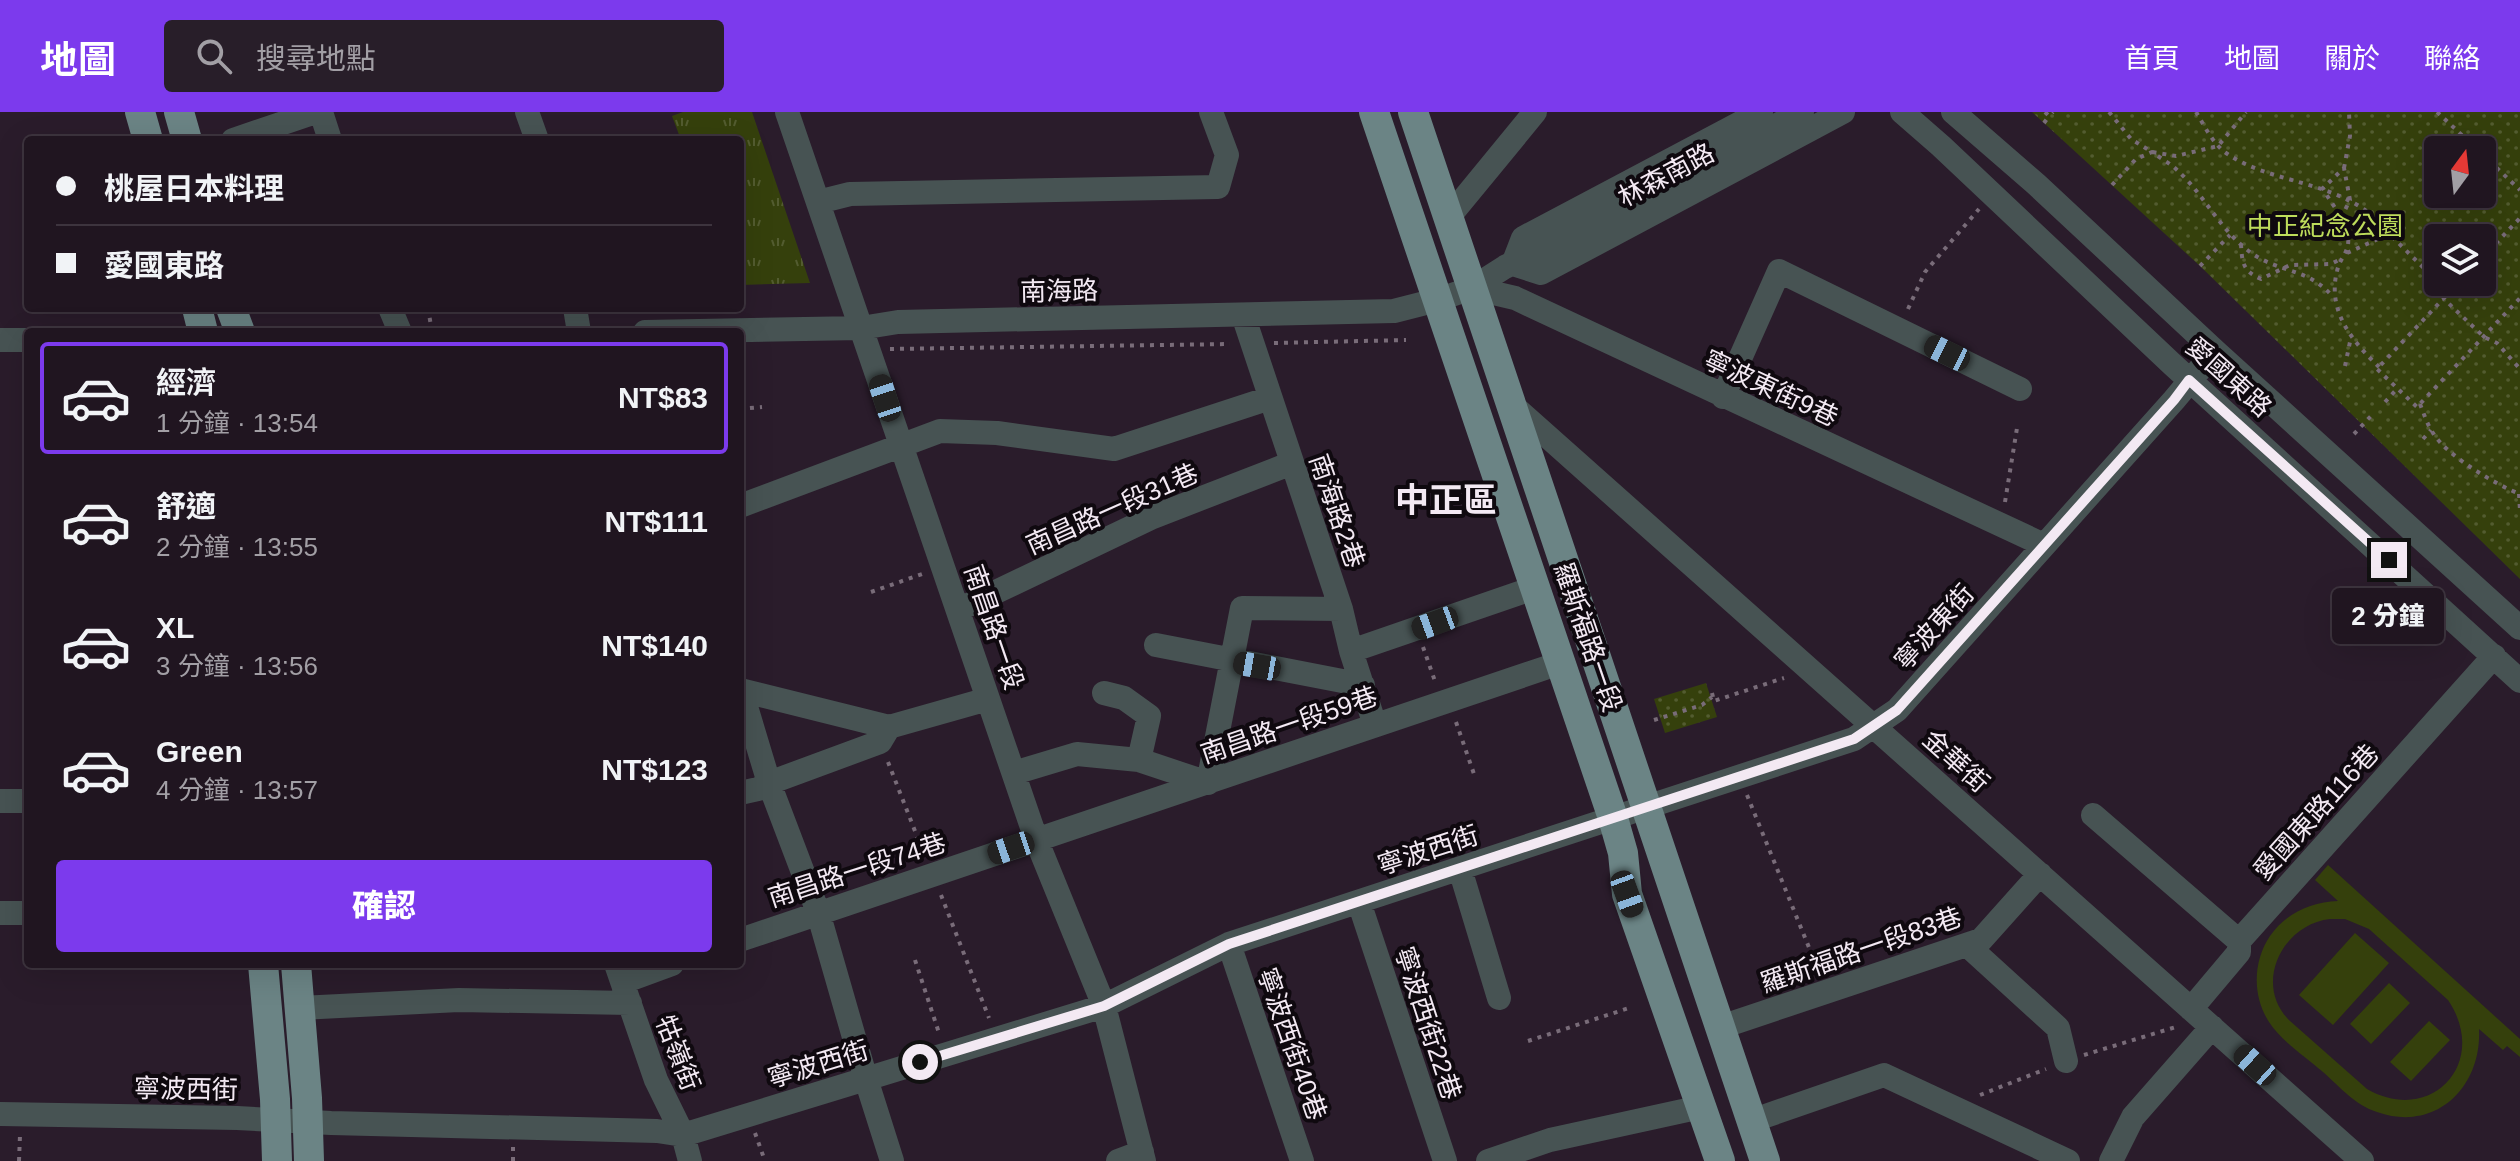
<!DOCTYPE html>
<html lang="zh-TW">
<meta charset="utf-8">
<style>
:root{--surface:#201520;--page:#281e29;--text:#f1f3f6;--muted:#a29fa5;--line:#3d343e;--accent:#7c3aed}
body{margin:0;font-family:Arial,"Noto Sans TC",sans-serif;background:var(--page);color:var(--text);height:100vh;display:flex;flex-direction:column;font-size:30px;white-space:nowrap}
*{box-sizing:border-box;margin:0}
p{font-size:26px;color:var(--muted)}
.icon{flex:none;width:44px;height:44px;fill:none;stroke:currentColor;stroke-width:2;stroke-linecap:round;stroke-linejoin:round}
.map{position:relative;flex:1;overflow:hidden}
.details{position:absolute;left:24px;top:216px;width:720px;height:640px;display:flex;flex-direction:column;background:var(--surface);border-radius:8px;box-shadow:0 8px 32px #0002,0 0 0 2px var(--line)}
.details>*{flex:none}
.top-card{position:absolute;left:24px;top:24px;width:720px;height:176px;border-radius:8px;box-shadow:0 8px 32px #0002,0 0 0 2px var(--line);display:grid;align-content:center;height:176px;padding:0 32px;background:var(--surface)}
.needle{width:52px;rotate:15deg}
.fabs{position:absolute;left:2424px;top:24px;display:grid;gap:16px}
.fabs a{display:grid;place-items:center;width:72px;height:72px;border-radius:8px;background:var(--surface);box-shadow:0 8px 32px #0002,0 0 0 2px var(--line);font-size:40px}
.end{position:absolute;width:36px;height:36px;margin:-18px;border:10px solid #f3e9f3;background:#111;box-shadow:0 0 0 4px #111}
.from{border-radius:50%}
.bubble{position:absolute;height:56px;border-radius:8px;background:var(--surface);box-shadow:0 8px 32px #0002,0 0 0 2px var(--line);font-size:26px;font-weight:800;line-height:56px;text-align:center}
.car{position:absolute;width:24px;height:48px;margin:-24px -12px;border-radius:10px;box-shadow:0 0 6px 2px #0007;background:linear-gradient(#222 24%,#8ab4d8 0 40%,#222 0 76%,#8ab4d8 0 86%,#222 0)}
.top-card b{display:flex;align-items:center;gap:28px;height:76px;font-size:30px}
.top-card b+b{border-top:2px solid var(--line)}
.top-card i{width:20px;height:20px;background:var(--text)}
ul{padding:14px 0 0;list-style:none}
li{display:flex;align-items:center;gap:24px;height:112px;margin:0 16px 12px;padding:0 16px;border:4px solid transparent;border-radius:8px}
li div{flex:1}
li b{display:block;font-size:30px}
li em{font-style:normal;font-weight:800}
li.on{border-color:var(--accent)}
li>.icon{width:72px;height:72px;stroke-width:1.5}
.action{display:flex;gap:16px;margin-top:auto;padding:16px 32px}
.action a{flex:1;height:92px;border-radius:8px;background:var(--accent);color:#fff;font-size:32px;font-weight:800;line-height:92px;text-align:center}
header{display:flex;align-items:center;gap:48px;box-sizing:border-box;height:112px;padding:0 40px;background:var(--accent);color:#fff}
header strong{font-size:38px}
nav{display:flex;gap:44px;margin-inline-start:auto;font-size:28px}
.search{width:560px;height:72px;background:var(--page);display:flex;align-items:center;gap:20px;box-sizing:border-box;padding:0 28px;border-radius:8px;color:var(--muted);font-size:30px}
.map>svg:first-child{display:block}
.grass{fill:url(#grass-tufts)}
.park{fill:url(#park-dots);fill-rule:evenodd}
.pitch{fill:#35400c;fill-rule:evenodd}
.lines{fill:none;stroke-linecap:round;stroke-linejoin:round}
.path{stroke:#796c79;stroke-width:4;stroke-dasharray:4 6;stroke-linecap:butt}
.minor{stroke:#475353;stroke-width:24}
.major{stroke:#6b8485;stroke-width:30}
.route{stroke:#f3e9f3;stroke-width:10}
.labels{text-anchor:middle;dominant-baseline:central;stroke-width:8;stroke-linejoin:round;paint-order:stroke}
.street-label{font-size:26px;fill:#f3e9f3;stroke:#0f090f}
.park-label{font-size:26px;fill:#bedc5b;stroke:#0f090f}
.district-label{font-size:34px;font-weight:bold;fill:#f3e9f3;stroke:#0f090f}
</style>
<header>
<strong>地圖</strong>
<div class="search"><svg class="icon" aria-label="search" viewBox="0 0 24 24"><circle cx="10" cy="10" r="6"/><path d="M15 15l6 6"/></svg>搜尋地點</div>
<nav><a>首頁</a><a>地圖</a><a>關於</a><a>聯絡</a></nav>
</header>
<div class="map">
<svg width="2520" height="1049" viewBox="0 0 2520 1049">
<defs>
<pattern id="grass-tufts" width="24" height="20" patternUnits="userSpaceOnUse" patternTransform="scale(2)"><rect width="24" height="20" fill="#35400c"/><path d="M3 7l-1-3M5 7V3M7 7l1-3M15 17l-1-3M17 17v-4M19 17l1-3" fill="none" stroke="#535c30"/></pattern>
<pattern id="park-dots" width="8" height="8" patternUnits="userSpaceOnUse" patternTransform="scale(2)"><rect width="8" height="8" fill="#35400c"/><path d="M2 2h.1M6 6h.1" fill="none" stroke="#535c30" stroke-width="1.8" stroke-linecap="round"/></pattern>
</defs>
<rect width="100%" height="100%" fill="#2a1c2b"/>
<!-- grass -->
<path class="grass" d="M683,0H752L810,171L740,173V28H681L672,4Z"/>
<!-- park -->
<path class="park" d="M2032,0H2520V467L2200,154ZM2482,38V82H2438V38ZM2438,126H2482V170H2438Z
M1706,571L1717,605L1665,621L1654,587Z"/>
<!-- pitch -->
<path class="pitch" d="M2328,753L2520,927V945L2507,934L2503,938L2479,917C2482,975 2436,1021 2377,1000C2355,993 2340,975 2323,960C2306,945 2282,930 2269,910C2252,884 2253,849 2270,824C2286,801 2311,790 2338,789L2315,768ZM2330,807H2345L2369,817L2448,888C2490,950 2432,1014 2367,977L2290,909C2252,872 2283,812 2330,807Z
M2355,821L2389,851L2333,913L2299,883Z
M2389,871L2410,891L2371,932L2350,912Z
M2429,909L2450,928L2411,969L2390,950Z"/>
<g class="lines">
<!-- path -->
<path class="path" d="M2045,0L2049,4L2053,0
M2109,0L2131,27L2152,40L2176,44L2218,34L2246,0
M2196,0C2204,13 2213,32 2226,41C2266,69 2322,68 2365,98L2440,172L2444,187L2484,225L2497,231L2520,257
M2437,0L2478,38
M2044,11L2049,4
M2482,42L2520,78
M2344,56L2350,24L2349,0
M2112,73L2136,47L2152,40C2160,46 2170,51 2177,58C2208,86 2224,128 2263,148C2290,161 2312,160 2333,185
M2341,106L2350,88L2344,56L2323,76C2330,91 2346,107 2348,125C2350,140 2340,145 2337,159C2327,199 2352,229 2379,255
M2241,132C2242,151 2243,159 2261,167L2290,153L2331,152L2339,148
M2347,141L2389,122
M2482,146L2520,106
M2200,154L2230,123
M2459,170L2377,257L2417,295L2520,186
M428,196L432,220
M1908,197L1925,160L1979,97
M1274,231L1406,228
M890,237L1230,232
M2345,254L2351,225
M2385,290L2397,277
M2420,292C2424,302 2427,312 2433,321C2446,343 2496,373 2520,382
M740,297L762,295
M2354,322L2372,303
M2423,327L2431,318
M2519,382L2520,399
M2005,390L2017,316
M871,480L922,462
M1423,535L1436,572
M1712,581L1714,589L1784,566
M1654,608L1702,593L1712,585
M1456,610L1474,662
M888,650L924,742
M1747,683L1819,860
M941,783L989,906
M915,848L939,921
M1528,929L1632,895
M2084,943L2179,914
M1980,983L2046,957
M755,1021L765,1049
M19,1049L20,1023
M513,1049V1035"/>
<!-- minor -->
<path class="minor" d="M321,0L330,28
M527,0L537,28
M787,0L1036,727L1104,894L1144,1049
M1902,0L1941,34L2173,253L2520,569
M1953,0L2036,72L2215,239L2520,516
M233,28L316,0
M818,90L850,82L1218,75L1227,43L1211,0
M1448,106L1535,0
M1513,152L1541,161L1843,0
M1513,152L1523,126L1761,0
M1472,176L1515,186L2044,433
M390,196L400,220
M575,196L579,220
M1243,203L1341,497L1351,539L1375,613
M645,220L861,216L898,210L1394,199L1437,188L1472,176L1505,155L1802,0
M0,228H28
M1723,285L1779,159L2020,277
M1511,292L2362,1049
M740,394L940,319L997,321L1114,337L1270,286
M958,498L1153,405L1292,351
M1156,533L1363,573
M1351,539L1534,476
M740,578L889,615
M741,578L769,671L818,800L866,967L892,1049
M1104,581L1124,586L1149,604L1139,648
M1014,661L1077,642L1139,648L1208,671L1242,496L1341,497
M740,681L758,677L769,671L880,630L889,615L988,587
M0,689H28
M2093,703L2239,829
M1460,757L1499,886
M1359,790L1445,1049
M0,801H28
M740,828L1560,551
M1229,832L1302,1049
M1968,834L2058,916L2066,949
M616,852L656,968L683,1023L690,1049
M623,870L672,852
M300,896L459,888L630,891
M2191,897L2239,840V829L2494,544
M1721,915L1981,828L2040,762
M0,1002L237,1006L331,1011L657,1019L683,1023L1104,894L1229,832L1854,627L1897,598L2174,288L2215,239
M1751,1009L1884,963L2068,1049
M1118,1049L1142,1040
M1488,1049L1550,1028L1701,995
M2111,1049L2133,1005L2212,915"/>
<!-- major -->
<path class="major" d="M140,0L148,28
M179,0L187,28
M1374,0L1613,706L1623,741L1627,782L1720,1049
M1413,0L1765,1049
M197,196L203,220
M231,196L240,220
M263,852L275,987L277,1049
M296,852L307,986L309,1049"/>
</g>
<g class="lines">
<!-- route -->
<path class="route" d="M920,950L1104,894L1229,832L1854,627L1897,598L2174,288L2189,268L2389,448"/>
</g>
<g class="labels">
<!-- street labels -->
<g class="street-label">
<text transform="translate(1666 63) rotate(-28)">林森南路</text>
<text transform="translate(1059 179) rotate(-1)">南海路</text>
<text transform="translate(2229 265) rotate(42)">愛國東路</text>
<text transform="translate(1771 276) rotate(25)">寧波東街9巷</text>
<text transform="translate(1112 397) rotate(-24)">南昌路一段31巷</text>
<text transform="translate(1337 399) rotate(71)">南海路2巷</text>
<text transform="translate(994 515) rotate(71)">南昌路一段</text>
<text transform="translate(1934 515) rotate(-48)">寧波東街</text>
<text transform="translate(1588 525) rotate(71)">羅斯福路一段</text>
<text transform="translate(1289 613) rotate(-19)">南昌路一段59巷</text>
<text transform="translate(1956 649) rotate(42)">金華街</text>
<text transform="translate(2316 700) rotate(-48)">愛國東路116巷</text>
<text transform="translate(1428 738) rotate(-18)">寧波西街</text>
<text transform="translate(857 758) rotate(-18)">南昌路一段74巷</text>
<text transform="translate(1861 838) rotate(-19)">羅斯福路一段83巷</text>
<text transform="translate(1428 911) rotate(72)">寧波西街22巷</text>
<text transform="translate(1292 932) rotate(71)">寧波西街40巷</text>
<text transform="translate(678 941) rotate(69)">牯嶺街</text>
<text transform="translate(818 952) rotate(-17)">寧波西街</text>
<text transform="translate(186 977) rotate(1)">寧波西街</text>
</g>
<!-- park labels -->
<g class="park-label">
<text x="2325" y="114">中正紀念公園</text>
</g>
<!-- district labels -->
<g class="district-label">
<text x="1446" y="388">中正區</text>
</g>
</g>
</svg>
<div class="fabs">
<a><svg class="needle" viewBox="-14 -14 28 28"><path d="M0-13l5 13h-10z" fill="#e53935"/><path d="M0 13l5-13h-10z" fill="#a29fa5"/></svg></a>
<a><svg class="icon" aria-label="layers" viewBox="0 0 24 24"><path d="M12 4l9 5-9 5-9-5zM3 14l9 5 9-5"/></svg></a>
</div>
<i class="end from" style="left:920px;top:950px"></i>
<i class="end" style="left:2389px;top:448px"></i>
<div class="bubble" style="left:2332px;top:476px;width:112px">2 分鐘</div>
<i class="car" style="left:1947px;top:241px;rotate:296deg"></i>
<i class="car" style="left:885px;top:286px;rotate:342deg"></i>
<i class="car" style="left:1435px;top:511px;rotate:250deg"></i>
<i class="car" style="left:1257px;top:554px;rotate:280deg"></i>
<i class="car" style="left:1011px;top:736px;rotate:251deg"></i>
<i class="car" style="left:1627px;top:782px;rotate:160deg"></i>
<i class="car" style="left:2255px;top:953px;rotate:312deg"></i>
<div class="top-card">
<b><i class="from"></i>桃屋日本料理</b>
<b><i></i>愛國東路</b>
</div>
<section class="details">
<ul>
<li class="on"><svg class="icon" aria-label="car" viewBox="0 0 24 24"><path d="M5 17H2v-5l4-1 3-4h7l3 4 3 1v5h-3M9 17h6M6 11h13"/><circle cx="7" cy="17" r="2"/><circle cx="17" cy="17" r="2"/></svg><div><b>經濟</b><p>1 分鐘 · 13:54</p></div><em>NT$83</em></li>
<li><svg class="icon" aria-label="car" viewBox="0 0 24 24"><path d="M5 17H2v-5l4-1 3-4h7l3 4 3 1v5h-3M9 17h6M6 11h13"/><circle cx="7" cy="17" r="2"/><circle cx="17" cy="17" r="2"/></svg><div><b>舒適</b><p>2 分鐘 · 13:55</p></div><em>NT$111</em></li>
<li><svg class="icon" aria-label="car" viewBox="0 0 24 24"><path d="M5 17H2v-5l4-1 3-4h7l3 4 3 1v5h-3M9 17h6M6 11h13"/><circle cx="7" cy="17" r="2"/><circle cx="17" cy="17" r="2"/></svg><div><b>XL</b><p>3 分鐘 · 13:56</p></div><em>NT$140</em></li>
<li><svg class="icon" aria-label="car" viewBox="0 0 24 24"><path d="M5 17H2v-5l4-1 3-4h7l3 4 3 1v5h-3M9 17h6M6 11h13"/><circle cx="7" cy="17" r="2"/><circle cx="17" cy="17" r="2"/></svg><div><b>Green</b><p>4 分鐘 · 13:57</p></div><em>NT$123</em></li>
</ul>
<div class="action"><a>確認</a></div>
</section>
</div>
